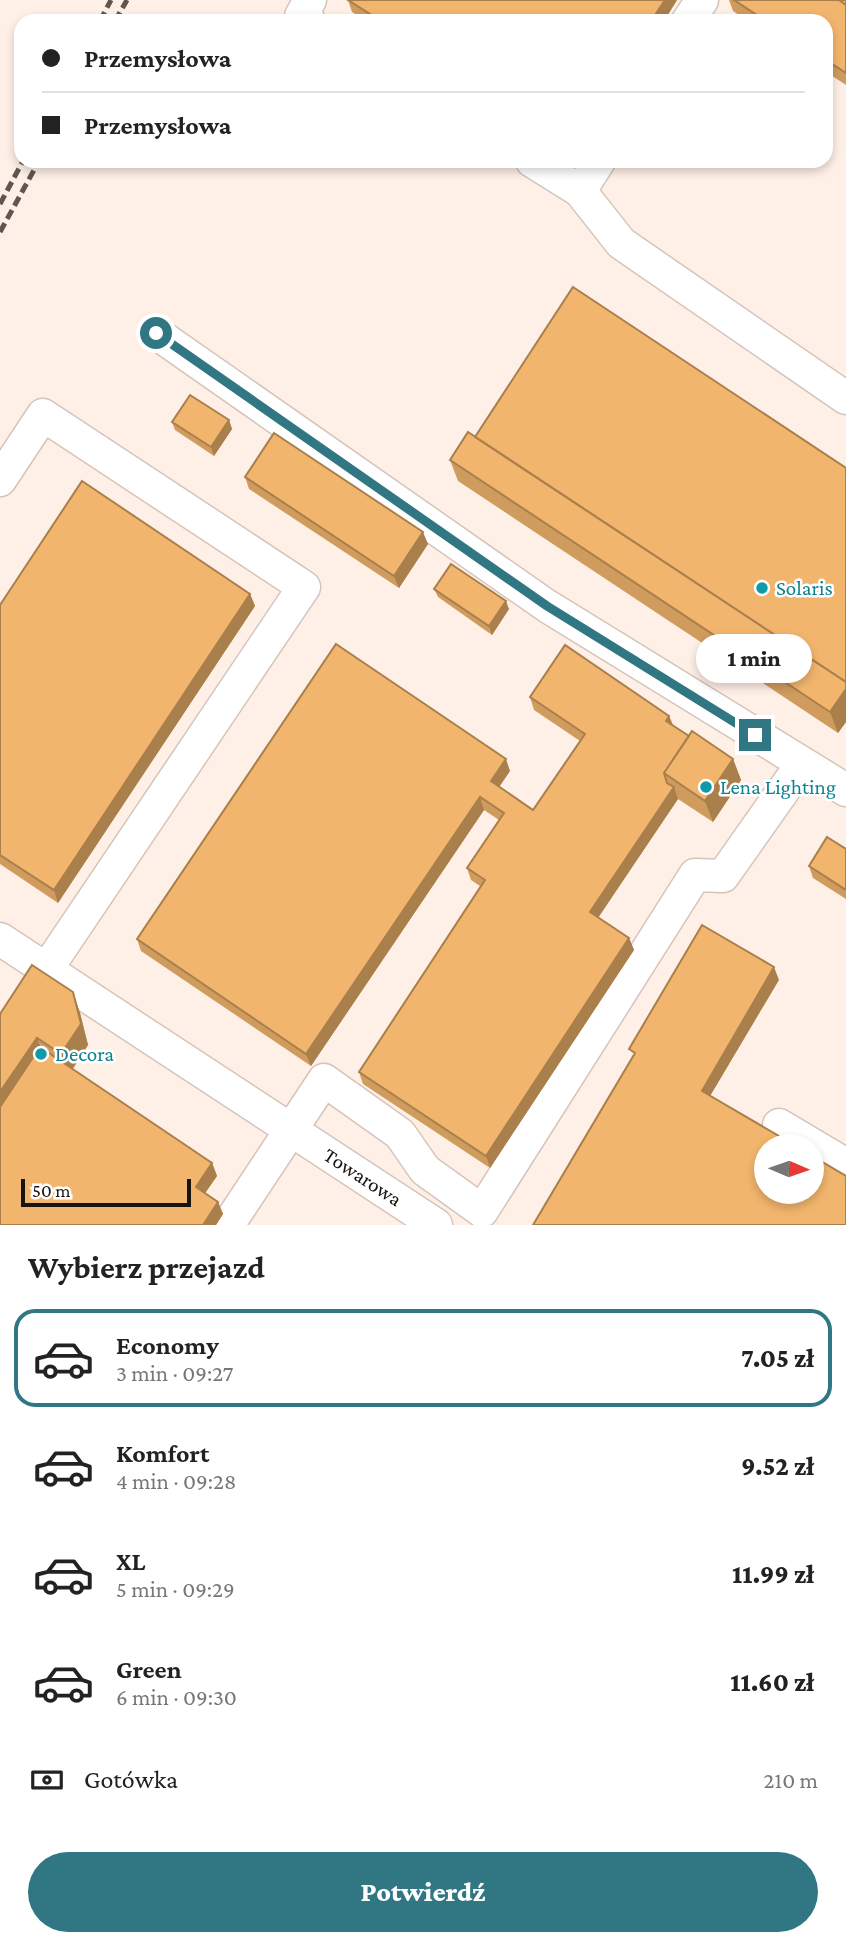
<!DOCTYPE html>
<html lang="pl">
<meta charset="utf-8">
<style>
:root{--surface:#fff;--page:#f2f2f2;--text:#222;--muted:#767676;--line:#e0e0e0;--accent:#307783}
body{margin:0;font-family:"Crimson Pro",serif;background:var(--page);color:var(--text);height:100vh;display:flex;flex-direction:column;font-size:26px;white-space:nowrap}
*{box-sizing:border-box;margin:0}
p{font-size:23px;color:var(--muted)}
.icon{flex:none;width:38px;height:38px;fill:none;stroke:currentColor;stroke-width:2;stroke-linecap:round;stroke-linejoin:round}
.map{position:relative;height:1225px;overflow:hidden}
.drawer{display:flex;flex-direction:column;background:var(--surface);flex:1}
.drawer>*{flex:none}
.hud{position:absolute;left:14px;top:14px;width:819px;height:154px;border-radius:21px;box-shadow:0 4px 10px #0003;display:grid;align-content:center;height:154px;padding:0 28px;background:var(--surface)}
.needle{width:46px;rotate:92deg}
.fabs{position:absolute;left:754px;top:1134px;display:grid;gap:14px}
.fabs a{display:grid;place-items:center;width:70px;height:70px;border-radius:50%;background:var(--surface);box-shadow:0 4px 10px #0003;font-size:35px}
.scale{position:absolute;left:21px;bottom:18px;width:170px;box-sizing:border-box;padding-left:7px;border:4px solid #19130f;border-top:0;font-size:19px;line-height:24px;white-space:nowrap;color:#19130f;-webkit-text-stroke:5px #fff;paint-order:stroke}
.end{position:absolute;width:32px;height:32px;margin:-16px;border:9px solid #307783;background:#fff;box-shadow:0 0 0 4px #fff}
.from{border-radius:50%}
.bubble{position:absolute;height:49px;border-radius:24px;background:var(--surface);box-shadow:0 4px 10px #0003;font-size:23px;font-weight:800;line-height:49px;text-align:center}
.hud b{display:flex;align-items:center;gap:24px;height:66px;font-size:26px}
.hud b+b{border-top:2px solid var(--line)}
.hud i{width:18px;height:18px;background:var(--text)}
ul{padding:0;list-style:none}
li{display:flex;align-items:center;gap:21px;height:98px;margin:0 14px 10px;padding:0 14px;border:4px solid transparent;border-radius:21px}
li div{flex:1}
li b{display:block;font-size:26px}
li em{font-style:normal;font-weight:800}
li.on{border-color:var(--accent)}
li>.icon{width:63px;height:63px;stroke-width:1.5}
h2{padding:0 28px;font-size:32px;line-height:84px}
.pay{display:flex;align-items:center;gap:18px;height:77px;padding:0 28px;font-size:26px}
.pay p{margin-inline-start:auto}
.cta{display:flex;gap:14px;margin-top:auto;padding:14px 28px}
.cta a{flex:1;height:80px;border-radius:42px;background:var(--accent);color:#fff;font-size:28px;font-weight:800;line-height:80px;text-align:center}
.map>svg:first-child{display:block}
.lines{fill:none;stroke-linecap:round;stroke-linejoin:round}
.minor-casing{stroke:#d5c4b9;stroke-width:35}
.minor{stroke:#fff;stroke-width:32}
.rail{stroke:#5f5651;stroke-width:5;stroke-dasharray:10 5;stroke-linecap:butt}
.wall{fill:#d09c5e}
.shaded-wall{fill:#a97f4c}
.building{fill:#f2b56d;stroke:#a97f4c;stroke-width:2}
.route{stroke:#307783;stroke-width:9}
.culture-dot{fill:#0f9aa8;stroke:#fff;stroke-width:2.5}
.labels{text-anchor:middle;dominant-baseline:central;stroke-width:5;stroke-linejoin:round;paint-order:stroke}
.culture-label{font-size:21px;fill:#0d838f;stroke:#fff;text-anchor:start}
.street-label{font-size:21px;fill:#19130f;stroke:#fff}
</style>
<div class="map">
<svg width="846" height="1225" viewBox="0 0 846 1225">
<rect width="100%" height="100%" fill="#fff0e7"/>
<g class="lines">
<defs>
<g id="minor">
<path d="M309,21L301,16L310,0"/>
<path d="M688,21L702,0"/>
<path d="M532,161L580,191L621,243L846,398"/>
<path d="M580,191L599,161"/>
<path d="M156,333L547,606L846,790"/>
<path d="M0,480L43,415L304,587L46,970"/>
<path id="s1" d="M0,939L436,1225"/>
<path d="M779,1125L846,1165"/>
<path d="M228,1225L324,1080L400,1134L425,1170L482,1211L695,875L723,876L802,764"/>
</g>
</defs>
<!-- minor casing -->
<use href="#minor" class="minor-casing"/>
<!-- minor -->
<use href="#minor" class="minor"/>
<!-- rail -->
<path class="rail" d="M100,21L111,0
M115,21L127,0
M0,204L23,161
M0,232L39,161"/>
</g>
<!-- wall -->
<path class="wall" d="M348,0H677L664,21H366L352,12Z
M729,0H846V85L826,72V21H748L733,11Z
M229,420L232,429L214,456L175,430L172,422Z
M475,437L846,468V722L838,733L458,481L450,460Z
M245,477L428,544L399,588L249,489Z
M434,589L509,609L492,635L438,597Z
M250,594L255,606L58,903L0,864V605Z
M530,697L669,716L673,725L689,736L733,759L741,780L713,822L678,799L598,917L629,938L634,950L490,1168L363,1084L359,1072L480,886L471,880L467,868L499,820L484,810L311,1066L141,951L137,939L510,771L499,787L533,810L580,741L534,710Z
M846,849V899L813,878L809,866Z
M73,992L80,1013L88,1045L73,1069L212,1163L217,1176L205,1193L218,1202L223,1214L216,1225H0V1014Z"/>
<!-- shaded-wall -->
<path class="shaded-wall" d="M665,0H677L664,21H651Z
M229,420L232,429L214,456L211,447Z
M423,532L428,544L399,588L394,576Z
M250,594L255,606L58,903L54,890Z
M506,601L509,609L492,635L489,626Z
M846,689V722L838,733L830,712Z
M669,716L674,728L666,721Z
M506,759L510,771L495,793L491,781Z
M733,759L741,780L713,822L705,801Z
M674,787L678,799L594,924L590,912Z
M480,797L484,810L311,1066L306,1054Z
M629,938L634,950L490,1168L486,1156Z
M774,967L779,980L706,1103L702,1091Z
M73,992L80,1013L88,1045L68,1075L61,1054Z
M37,1038L45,1059L0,1125V1092Z
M212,1163L217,1176L201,1199L196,1187Z
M218,1202L223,1214L216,1225H203Z"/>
<!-- building -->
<path class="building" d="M348,0H665L651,21H381Z
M734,0H839L846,5V73L826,60V21H766Z
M839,0H846V5Z
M573,287L846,468V682L475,437Z
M190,395L229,420L211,447L172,422Z
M468,432L846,682V689L830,712L450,460Z
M274,433L423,532L394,576L245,477Z
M82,481L250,594L54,890L0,855V605Z
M451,564L506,601L489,626L434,589Z
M336,644L506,759L491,781L533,810L585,734L530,697L565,645L669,716L666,721L689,736L664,773L667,783L674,787L590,912L629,938L486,1156L359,1072L485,880L467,868L504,813L480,797L306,1054L137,939Z
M692,731L733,759L705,801L664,773Z
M827,837L846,849V890L809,866Z
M702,925L774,967L702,1091L796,1146H766V1192H812V1156L846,1176V1225H533L635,1053L629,1049Z
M32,965L73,992L81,1024L61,1054L37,1038L0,1092V1014Z
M40,1047L212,1163L196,1187L218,1202L203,1225H0V1107Z"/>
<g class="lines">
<!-- route -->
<path class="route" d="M156,333L547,606L755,735"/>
</g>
<!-- markers -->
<g class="culture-dot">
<circle cx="762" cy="588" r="7"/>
<circle cx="706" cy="787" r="7"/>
<circle cx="41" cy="1054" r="7"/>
</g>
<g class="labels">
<!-- culture labels -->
<g class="culture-label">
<text x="776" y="588">Solaris</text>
<text x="720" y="787">Lena Lighting</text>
<text x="55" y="1054">Decora</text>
</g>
<!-- street labels -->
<g class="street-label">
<text stroke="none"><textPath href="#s1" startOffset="434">Towarowa</textPath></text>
</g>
</g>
</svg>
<div class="fabs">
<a><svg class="needle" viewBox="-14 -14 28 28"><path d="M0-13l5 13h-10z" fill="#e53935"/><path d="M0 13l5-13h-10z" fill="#767676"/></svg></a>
</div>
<div class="scale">50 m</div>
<i class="end from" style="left:156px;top:333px"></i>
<i class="end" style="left:755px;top:735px"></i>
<div class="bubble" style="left:696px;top:634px;width:116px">1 min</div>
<div class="hud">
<b><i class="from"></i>Przemysłowa</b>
<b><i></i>Przemysłowa</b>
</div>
</div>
<section class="drawer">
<h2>Wybierz przejazd</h2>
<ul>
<li class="on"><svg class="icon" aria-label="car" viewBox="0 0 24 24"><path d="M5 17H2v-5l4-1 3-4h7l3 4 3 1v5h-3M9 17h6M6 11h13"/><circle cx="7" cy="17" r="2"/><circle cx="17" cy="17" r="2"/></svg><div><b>Economy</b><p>3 min · 09:27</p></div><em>7.05 zł</em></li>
<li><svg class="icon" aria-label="car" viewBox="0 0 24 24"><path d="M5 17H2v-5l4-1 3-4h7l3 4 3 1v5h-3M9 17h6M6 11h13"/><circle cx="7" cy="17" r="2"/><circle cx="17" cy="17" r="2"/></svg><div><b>Komfort</b><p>4 min · 09:28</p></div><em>9.52 zł</em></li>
<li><svg class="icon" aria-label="car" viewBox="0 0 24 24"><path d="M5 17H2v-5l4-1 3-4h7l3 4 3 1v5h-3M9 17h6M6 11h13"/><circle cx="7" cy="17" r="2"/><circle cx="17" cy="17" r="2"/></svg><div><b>XL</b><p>5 min · 09:29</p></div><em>11.99 zł</em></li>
<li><svg class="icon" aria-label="car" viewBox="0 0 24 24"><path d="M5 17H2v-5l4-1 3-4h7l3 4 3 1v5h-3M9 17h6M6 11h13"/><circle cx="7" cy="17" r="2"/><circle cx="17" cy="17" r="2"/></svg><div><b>Green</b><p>6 min · 09:30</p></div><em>11.60 zł</em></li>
</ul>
<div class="pay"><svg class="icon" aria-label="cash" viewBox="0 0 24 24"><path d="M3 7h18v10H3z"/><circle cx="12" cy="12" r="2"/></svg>Gotówka<p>210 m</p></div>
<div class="cta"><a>Potwierdź</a></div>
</section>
